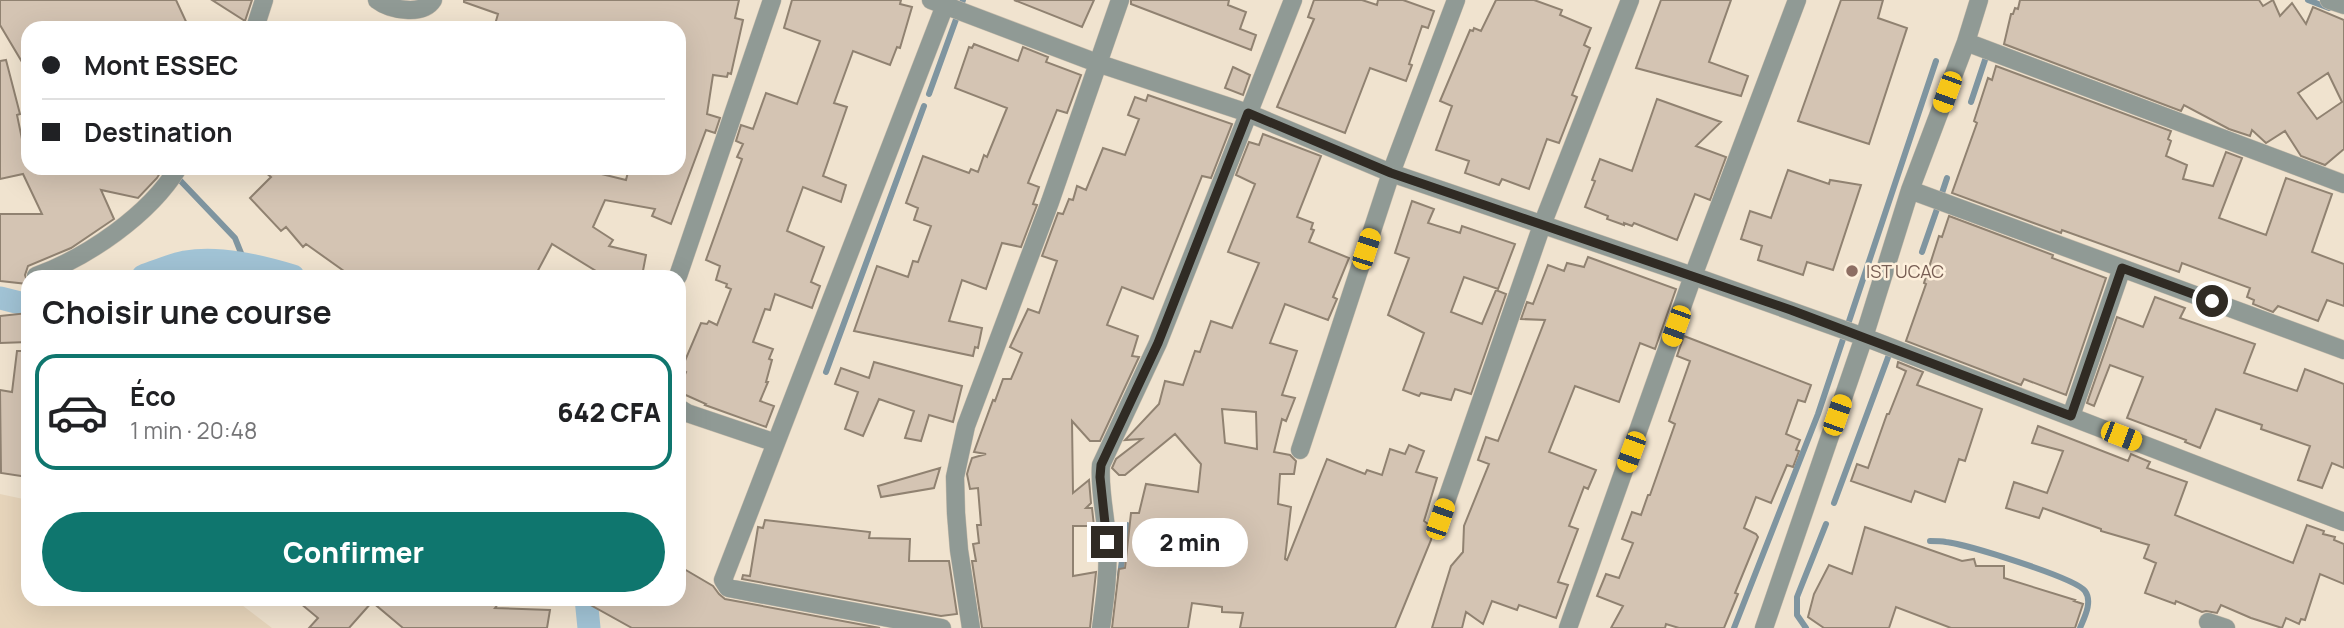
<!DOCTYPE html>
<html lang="fr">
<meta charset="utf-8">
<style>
:root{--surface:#fff;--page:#f2f2f2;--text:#202124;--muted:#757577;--line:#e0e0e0;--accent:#0f766e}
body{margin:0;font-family:Manrope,sans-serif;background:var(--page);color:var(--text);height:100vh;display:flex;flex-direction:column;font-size:26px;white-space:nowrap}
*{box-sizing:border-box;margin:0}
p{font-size:23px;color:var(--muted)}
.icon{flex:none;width:38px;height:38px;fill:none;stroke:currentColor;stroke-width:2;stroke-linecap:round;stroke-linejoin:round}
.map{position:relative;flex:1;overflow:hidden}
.details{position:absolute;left:21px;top:270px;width:665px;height:336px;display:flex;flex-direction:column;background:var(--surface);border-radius:21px;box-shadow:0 7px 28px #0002}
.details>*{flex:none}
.top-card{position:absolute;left:21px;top:21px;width:665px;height:154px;border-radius:21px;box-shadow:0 7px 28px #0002;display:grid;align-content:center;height:154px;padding:0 21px;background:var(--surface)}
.end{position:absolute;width:32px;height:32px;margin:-16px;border:9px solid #302b24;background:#fff;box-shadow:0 0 0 4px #fff}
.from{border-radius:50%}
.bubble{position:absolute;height:49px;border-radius:24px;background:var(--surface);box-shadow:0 7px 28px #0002;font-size:23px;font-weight:800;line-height:49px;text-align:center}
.car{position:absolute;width:21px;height:42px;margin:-21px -10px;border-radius:9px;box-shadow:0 0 5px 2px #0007;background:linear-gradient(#f5c518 24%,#345 0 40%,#f5c518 0 76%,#345 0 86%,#f5c518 0)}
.top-card b{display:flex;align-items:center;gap:24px;height:66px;font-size:26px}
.top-card b+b{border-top:2px solid var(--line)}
.top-card i{width:18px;height:18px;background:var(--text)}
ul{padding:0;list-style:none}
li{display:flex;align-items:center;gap:21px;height:116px;margin:0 14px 10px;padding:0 7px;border:4px solid transparent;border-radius:21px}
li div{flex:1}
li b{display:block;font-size:26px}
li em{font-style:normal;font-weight:800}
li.current{border-color:var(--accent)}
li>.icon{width:63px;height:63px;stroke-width:1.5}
h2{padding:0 21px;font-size:32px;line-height:84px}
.action{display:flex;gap:14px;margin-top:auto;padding:14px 21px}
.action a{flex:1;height:80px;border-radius:42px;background:var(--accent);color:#fff;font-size:28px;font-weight:800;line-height:80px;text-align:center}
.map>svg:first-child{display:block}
.built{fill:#e8d6bc}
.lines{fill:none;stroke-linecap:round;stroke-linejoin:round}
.stream{stroke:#7f95a0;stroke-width:6}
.canal{stroke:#a1c3d5;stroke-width:23}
.building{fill:#d4c4b3;stroke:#908271;stroke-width:2;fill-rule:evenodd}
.street-casing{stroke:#cabead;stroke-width:19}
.street{stroke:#909a95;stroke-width:18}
.route{stroke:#302b24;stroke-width:9}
.education-dot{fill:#8d6e63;stroke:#fef0dc;stroke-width:2.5}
.labels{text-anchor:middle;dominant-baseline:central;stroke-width:5;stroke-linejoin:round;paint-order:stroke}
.education-label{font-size:18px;fill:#785e54;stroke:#fef0dc;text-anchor:start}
</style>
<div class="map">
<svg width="2344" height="628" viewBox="0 0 2344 628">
<rect width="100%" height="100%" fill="#f0e3cf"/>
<!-- built -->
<path class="built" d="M0,494L28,500V598L234,599L272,628H0Z"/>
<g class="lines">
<!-- stream -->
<path class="stream" d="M2308,0L2329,8
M929,94L963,0
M1971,102L1987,54
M174,174L235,238L245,263
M1942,193L1947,178
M1922,252L1937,209
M826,372L924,106
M1834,503L1890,352
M1930,541C1935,541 1941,541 1946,542C1966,544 2076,578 2085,591C2093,602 2084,618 2080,628
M1120,575L1127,525
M1734,628L1818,414L1936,61
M1806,628L1797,615V597L1826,524"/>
<!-- canal -->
<path class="canal" d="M143,276C157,271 171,265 185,262C220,256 259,266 293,276
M0,298L28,305
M586,598L589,628"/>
</g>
<!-- building -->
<path class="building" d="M0,0H176L189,28H28V72L0,25Z
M212,0H252L245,21Z
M464,0H739L735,18L743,20L731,74L728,73L727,77L713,75L707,114L720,118L715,133L706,130L671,224L652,216L655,209L605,200L593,227L613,240L609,246L646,255L642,276L601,274L552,244L535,276H351L306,244L303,247L286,227L281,231L250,198L271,177L260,168H577L626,180L629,168H679V28H494L498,14L464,2Z
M792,0H901L900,4L912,7L900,48L897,47L890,65L853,51L834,103L847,107L823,176L846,185L841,202L803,187L787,231L824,247L811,282L820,286L812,308L775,294L770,310L765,309L753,342L773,349L769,359L772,360L766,382H768L760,401L774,406L766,427L705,405L706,404L679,392V389L686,372L681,370L701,323L707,324L709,321L717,325L731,289L726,287L727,284L716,280L720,266L706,260L742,159L737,157L743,144L736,141L741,125L753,129L766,93L797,104L820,41L784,28Z
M1014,0H1094L1082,27Z
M1131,0H1229L1228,5L1246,12L1240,29L1256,35L1251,50L1131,4Z
M1314,0H1362L1377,5L1378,0H1403L1434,11L1428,28L1422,26L1409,64L1412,65L1406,81L1370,68L1345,133L1277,107L1314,19L1308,17Z
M1496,0H1534L1562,10L1560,15L1591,28L1584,45L1590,48L1572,95L1577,97L1559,143L1547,139L1529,189L1502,179L1499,185L1465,173L1469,161L1436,150L1452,106L1440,101L1470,30L1473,31L1474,28L1481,31Z
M1661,0H1731L1709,62L1748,76L1741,96L1636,68Z
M1841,0H1883L1878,18L1907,28L1869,144L1798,121Z
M2020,0H2259L2263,6L2273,0L2280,16L2292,3L2306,24L2313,7L2344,20V149L2325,165L2301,156L2285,131L2266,143L2252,130L2250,136L2229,129L2184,105L2181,111L2004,44L2011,14H2013L2015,8L2018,9ZM2328,73L2342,102L2317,119L2298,93Z
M974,44L1018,61L1023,47L1048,57L1046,62L1081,75L1067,113L1057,110L1028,183L1039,187L1033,204L1037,205L1021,247L1002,243L986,289L962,280L949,321L982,328L978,348L975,347L973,356L854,331L877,266L908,277L913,261L918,262L931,226L914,220L918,208L906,203L923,156L969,173L971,169L978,172L984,155L987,157L1007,108L955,88L969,47L972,48Z
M6,60L20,114L17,115L28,168H163L157,178L138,198L101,190L114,219L71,248L28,266L25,275L28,284L0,281V214H42L23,174L0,179V61Z
M1996,66L2171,131L2168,139L2171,141L2166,156L2187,165L2183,179L2213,186L2226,152L2242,158L2219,218L2266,235L2286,178L2332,194L2312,252L2344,264V306L2327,300L2318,321L2278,306L2273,312L2253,304L2254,300L2247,297L2250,288L2182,263L2179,272L2062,230L2061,233L1952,193L1977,123L1974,121L1988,78L1992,80Z
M1233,67L1250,75L1243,95L1225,88Z
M1148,95L1232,124L1211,178L1202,176L1153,299L1122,287L1107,325L1138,336L1132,356L1139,357L1100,441H1090L1072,421L1073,493L1089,480L1091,503L1086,508H1092L1094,526H1073V576L1096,572L1090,628H982L972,561H976L973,544L979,543L977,525H981L978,488L970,489L967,474L969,467L972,458L986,454L974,452L993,400L995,401L1003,379H1011L1022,353L1010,347L1028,309L1039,313L1057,261L1042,256L1058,213L1063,214L1069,199L1073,200L1077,186L1086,190L1103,148L1125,155L1139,119L1128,115L1135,97L1146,101Z
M1657,99L1721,122L1696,146L1726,157L1710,200L1695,194L1677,240L1634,223L1632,226L1624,223V225L1607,219L1608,216L1585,207L1595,181L1592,180L1600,159L1632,171Z
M1263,134L1321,156L1297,217L1313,223L1311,229L1314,230L1309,242L1349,258L1333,297L1337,299L1328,320L1285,304L1270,343L1297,351L1282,395L1295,398L1286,421L1282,419L1274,452L1290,455L1296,461L1294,474H1280L1278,504L1291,507L1285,559L1287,560L1327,459L1365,474L1367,470L1382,475L1390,449L1405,454L1409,445L1424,451L1416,472L1437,478L1424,521L1433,528L1431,540L1395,628H1240L1243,613L1222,612V607L1192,603L1188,628H1112L1119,569L1125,568L1131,513H1139L1146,484L1198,492L1201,464L1175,434L1125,475H1119L1112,468L1116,459L1142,439L1125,440L1159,404L1165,381L1183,385L1195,351L1200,352L1211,321L1232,328L1259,263L1228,252L1255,184L1236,175L1249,142L1259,145ZM1222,409L1256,412L1257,449L1225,443Z
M1788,170L1829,184L1830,180L1861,185L1833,270L1807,262L1803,275L1758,260L1762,246L1741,239L1750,211L1771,218Z
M1412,201L1434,209L1428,223L1460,233L1462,226L1515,244L1498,289L1464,277L1451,312L1482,324L1496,290L1506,294L1471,394L1455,389L1451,400L1421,393L1419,396L1403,390L1424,333L1388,315L1409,258L1395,253Z
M1949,216L2053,255L2052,258L2106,278L2066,395L2024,379L2021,385L1906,341L1926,284L1924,283L1939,236L1942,237Z
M1588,257L1676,289L1655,349L1640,343L1619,402L1575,386L1549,452L1596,470L1588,489L1584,487L1569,526L1578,529L1558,582L1568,585L1556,618L1519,605L1517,610L1492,601L1483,624L1466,612L1462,628H1432L1451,566L1463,552L1464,526L1489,464L1478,460L1486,437L1498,441L1545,320L1521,319L1527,302L1533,304L1548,265L1564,271L1567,263L1584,267Z
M2155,297L2185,308L2180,318L2255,344L2244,373L2297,391L2305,369L2344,384V468L2332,463L2322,488L2298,480L2310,446L2261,429L2262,425L2216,409L2200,448L2185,442L2186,440L2127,418L2143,377L2110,365L2094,406L2087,403L2117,317L2143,327Z
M28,313V342L0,343V316Z
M1684,336L1811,385L1805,402L1798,400L1786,434L1800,440L1796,450L1799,451L1793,467L1787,465L1771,503L1756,497L1744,528L1756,534L1758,537L1735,593L1738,594L1724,628H1679L1666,624L1665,628H1611L1623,606L1597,596L1606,574L1619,578L1633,543L1622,539L1632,512L1641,515L1648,495H1650L1675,424L1669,421L1690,361L1677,356Z
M17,351H28V477L1,473L0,390L12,392Z
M874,362L962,386L953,422L929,415L921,441L905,438L914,411L879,399L863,436L845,429L858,392L835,384L841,368L869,378Z
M1898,362L1923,372L1917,385L1982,409L1965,461L1959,459L1945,502L1915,491L1911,502L1851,481L1857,464L1868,468L1887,414H1889L1906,371L1897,367Z
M2038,426L2128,461L2131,454L2150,462L2147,468L2187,482L2175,515L2293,563L2307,525L2324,531L2323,534L2335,537L2334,540L2344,544V584L2320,574L2305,620L2301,619L2299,624L2286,618L2282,628L2251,618L2221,605L2217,613L2206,611L2202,612L2176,601L2175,604L2145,593L2156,563L2144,558L2149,545L2101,531V529L2043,508L2039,518L2006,508L2014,482L2047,493L2063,451L2032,443Z
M940,468L934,488L881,497L878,486Z
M765,520L870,532L869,538L910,539L909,561H949L957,614L941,616L742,579L743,575L750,576L758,527L763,528Z
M1865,527L1962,561L1974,559L1976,566H2004V578L2075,600L2074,601L2083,604L2075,628H1951L1896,607L1889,628H1824L1808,617L1814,594L1829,565L1852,574Z
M679,566L713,586L719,594L725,599L880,628H632L578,598H679Z
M294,598H503L495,608L550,610L547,628H403L372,602L349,628H309L318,618Z"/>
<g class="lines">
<defs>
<path id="street" d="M377,0C390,10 423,16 433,0
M931,0L1097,63L1248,113L1391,173L1693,276L1864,337L2344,522
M2329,0L2344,5
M255,28L264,0
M1966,42L2344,184
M1910,190L2344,350
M36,276C88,257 149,215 178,168
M678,276L772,0
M679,408L687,413L776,443
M2071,416L2122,268
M1300,450L1391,173L1456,0
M1440,519L1542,225L1630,0
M2208,622L2226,628
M942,628L728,588L723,580L947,0
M971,628L959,550L956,513L955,477L966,426L1050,202L1120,0
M1101,628C1105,599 1109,571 1107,541C1106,516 1099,491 1101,465L1158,343L1293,0
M1568,628L1693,276L1797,0
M1764,628L1864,337L1910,190L1966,42L1979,0"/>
</defs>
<!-- street casing -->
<use href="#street" class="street-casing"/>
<!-- street -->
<use href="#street" class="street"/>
</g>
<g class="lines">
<!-- route -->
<path class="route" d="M1107,542L1100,477L1101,465L1158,343L1248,113L1391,173L1791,310L2071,416L2122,268L2212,301"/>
</g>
<!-- markers -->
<circle class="education-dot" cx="1852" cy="271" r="7"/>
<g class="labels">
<!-- education labels -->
<g class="education-label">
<text x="1866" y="271">IST UCAC</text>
</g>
</g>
</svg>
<i class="end from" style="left:2212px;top:301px"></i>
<i class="end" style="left:1107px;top:542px"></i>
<div class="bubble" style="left:1132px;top:518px;width:116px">2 min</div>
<i class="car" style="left:1947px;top:92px;rotate:200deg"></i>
<i class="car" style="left:1366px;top:249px;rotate:18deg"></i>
<i class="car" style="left:1676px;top:326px;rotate:200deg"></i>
<i class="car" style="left:1837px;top:415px;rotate:19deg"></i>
<i class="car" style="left:2121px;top:436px;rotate:111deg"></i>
<i class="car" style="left:1631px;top:452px;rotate:200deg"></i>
<i class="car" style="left:1440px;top:519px;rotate:19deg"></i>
<div class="top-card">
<b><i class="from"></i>Mont ESSEC</b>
<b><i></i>Destination</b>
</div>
<section class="details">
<h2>Choisir une course</h2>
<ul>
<li class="current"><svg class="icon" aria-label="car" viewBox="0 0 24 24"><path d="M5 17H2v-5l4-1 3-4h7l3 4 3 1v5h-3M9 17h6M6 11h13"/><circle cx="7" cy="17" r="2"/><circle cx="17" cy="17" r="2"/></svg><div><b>Éco</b><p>1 min · 20:48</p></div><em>642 CFA</em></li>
</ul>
<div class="action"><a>Confirmer</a></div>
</section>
</div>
